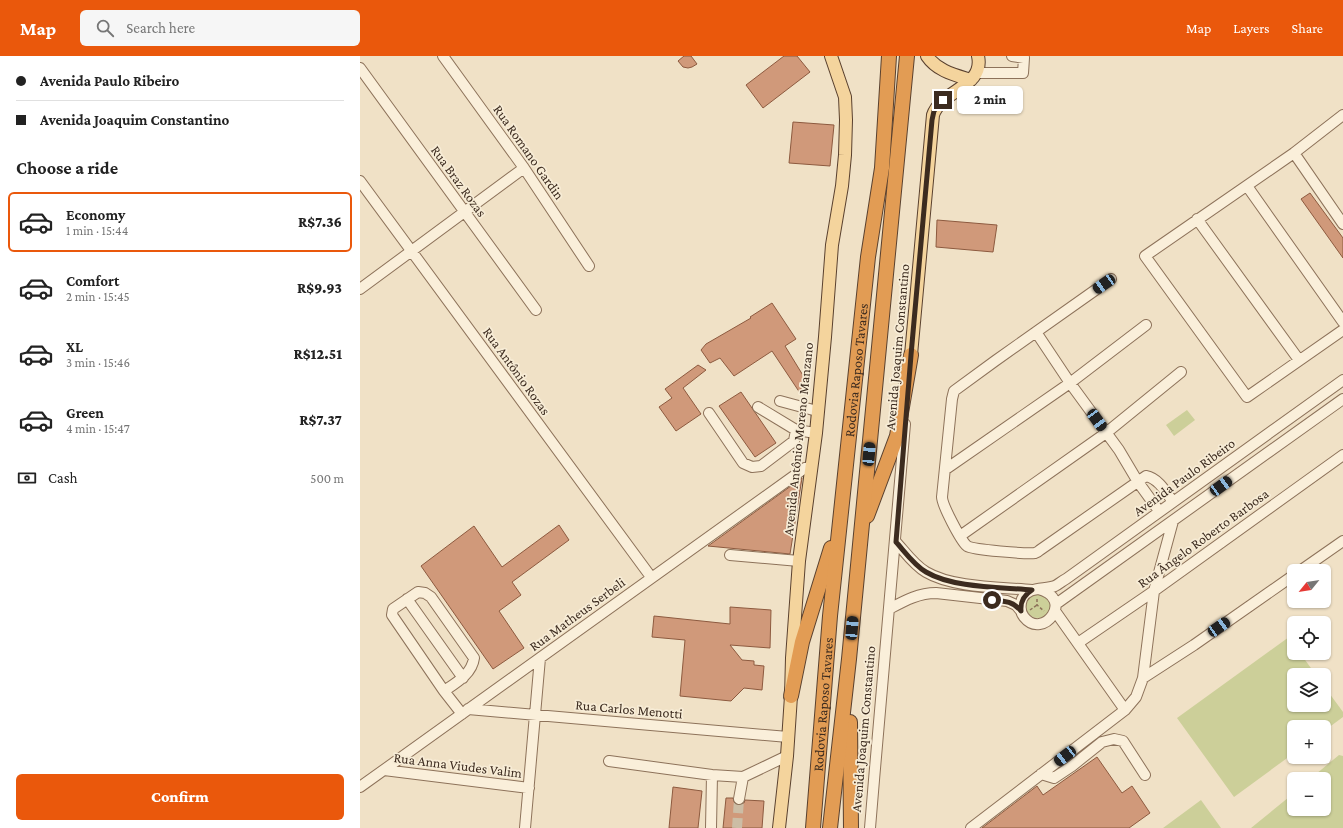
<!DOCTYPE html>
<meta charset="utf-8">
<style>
:root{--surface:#fff;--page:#f6f6f6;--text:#222;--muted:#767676;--line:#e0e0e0;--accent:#ea580c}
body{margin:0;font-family:"Crimson Pro",serif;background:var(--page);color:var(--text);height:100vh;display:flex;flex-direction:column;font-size:15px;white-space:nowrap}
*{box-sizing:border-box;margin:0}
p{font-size:13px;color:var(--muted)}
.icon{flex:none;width:22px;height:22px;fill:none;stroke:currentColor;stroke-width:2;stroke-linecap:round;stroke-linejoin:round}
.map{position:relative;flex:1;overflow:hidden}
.drawer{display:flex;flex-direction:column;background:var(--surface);width:360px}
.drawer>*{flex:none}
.banner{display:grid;align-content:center;height:88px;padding:0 16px;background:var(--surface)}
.needle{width:26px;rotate:240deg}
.fabs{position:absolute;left:927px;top:508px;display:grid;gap:8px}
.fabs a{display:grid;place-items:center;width:44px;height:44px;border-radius:6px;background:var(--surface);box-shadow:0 1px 3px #0004;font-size:20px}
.end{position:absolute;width:18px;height:18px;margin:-9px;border:5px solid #3c2b1f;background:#fff;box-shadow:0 0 0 2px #fff}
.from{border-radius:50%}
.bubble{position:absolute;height:28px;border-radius:6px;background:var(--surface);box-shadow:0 1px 3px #0004;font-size:13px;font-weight:800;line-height:28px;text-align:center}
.car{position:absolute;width:12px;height:24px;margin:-12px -6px;border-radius:5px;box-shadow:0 0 3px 1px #0007;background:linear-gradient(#222 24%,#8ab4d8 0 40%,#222 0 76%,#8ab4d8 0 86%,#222 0)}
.banner b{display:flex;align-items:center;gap:14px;height:38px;font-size:15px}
.banner b+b{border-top:1px solid var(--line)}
.banner i{width:10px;height:10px;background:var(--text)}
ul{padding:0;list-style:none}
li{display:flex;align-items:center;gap:12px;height:60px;margin:0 8px 6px;padding:0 8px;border:2px solid transparent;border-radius:6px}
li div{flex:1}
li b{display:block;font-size:15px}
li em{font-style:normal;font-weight:800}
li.on{border-color:var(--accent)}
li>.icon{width:36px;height:36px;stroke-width:1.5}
h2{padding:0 16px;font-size:18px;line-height:48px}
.pay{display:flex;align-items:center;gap:10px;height:44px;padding:0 16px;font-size:15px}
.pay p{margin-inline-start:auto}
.cta{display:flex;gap:8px;margin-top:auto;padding:8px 16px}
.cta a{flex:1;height:46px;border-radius:6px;background:var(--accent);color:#fff;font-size:16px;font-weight:800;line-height:46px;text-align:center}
header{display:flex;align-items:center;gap:24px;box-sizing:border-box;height:56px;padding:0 20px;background:var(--accent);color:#fff}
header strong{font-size:19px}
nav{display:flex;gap:22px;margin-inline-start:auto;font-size:14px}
.search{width:280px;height:36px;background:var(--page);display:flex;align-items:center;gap:10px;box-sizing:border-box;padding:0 14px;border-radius:6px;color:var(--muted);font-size:15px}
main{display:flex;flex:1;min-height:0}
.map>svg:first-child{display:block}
.green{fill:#cccf99}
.building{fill:#d0997a;stroke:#8d5a3f}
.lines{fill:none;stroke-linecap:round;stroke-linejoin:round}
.minor-tunnel{stroke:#ccbda5;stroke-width:10;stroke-dasharray:10 5;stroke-linecap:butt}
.minor-casing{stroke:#8d725a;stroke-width:12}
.major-casing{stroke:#5a412f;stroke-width:14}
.highway-casing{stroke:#5a412f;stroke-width:16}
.path{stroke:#8d725a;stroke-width:1.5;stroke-dasharray:3 2;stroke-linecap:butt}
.minor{stroke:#faefda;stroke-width:10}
.major{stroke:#f4d49d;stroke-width:12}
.highway{stroke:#e29c54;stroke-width:14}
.route{stroke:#3c2b1f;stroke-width:5}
.labels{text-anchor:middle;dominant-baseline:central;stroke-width:3.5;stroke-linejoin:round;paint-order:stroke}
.street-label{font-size:14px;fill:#3c2b1f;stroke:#f7ecd6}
</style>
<header>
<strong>Map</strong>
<div class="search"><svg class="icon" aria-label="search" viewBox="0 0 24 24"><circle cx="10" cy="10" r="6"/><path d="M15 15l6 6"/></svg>Search here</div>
<nav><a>Map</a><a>Layers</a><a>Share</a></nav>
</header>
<main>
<section class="drawer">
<div class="banner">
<b><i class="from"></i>Avenida Paulo Ribeiro</b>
<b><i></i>Avenida Joaquim Constantino</b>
</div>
<h2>Choose a ride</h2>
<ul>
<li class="on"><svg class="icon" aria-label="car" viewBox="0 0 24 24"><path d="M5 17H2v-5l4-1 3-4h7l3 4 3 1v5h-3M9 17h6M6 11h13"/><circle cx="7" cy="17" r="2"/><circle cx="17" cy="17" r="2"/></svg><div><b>Economy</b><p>1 min · 15:44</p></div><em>R$7.36</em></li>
<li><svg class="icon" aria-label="car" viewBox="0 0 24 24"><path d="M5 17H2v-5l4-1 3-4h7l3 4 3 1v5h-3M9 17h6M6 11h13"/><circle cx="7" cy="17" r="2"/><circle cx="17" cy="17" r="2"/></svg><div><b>Comfort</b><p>2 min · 15:45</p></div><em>R$9.93</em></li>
<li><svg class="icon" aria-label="car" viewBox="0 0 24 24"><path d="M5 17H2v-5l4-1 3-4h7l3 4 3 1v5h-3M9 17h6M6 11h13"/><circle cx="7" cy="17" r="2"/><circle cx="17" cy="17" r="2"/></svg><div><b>XL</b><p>3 min · 15:46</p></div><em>R$12.51</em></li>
<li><svg class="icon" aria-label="car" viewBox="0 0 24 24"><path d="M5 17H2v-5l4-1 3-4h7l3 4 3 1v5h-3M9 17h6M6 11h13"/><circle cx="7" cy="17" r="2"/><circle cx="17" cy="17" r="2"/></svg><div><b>Green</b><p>4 min · 15:47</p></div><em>R$7.37</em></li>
</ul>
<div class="pay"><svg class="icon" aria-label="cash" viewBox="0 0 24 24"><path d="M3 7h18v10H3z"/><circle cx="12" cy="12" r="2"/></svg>Cash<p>500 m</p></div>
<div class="cta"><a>Confirm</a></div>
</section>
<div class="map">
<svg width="983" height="772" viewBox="0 0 983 772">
<rect width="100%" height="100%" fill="#f0e1c6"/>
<!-- green -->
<path class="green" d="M827,354L835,364L814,380L806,369Z
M666 550a12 12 0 1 1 24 0a12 12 0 1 1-24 0Z
M929,581L934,589V597H940L956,619H934V649H964V630L983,656V661L964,675V671H934V697L874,741L817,662Z
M979,699L983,700V772H891L934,737V753H964V723H950Z
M841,744L861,772H803Z"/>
<!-- building -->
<path class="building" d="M324,0H331L337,8L332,11L328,12L323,11L318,5Z
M424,0H437L450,16L403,52L386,29Z
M433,66L474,69L470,110L429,107Z
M950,137L983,182V202L941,143Z
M577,164L637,169L633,196L576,191Z
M412,247L436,283L425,290L444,321L440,337L412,295L374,320L360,302L350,307L341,294L346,288L391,262L390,261Z
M338,309L346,314L323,332L341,358L316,375L299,351L312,342L305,333Z
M381,336L416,387L395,401L359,350Z
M442,422L430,498L348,490Z
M199,469L209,484L152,526L161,539L139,555L164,592L133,613L61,510L114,470L142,511Z
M370,551L411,554L410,592L370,589L382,604L394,605V609L404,610L402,634L384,632L371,645L320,640L325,584L292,581L294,560L370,568Z
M737,701L762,737L772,730L790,757L769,772H622L677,730L683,739Z
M313,731L342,735L338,772H309Z
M366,742H373L375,748L378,749L384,747L385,744L404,745L402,772H363Z"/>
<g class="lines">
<!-- minor-tunnel -->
<path class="minor-tunnel" d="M377,772L379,743"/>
<defs>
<path id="minor" d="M83,0L164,112L229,210
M0,12L176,254
M617,17H663L664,2L652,0
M983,59L934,97L785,200L887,341L983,274
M934,97L983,168
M0,125L291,521
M887,130L983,266
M837,163L939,304
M751,223L635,305L594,335L592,343L582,441C582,449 601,485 607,490C613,494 667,498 675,497C678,496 678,496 680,494L786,420C798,422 806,436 813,446
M0,233L164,112
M676,276L710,327L759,394L778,426L799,455
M420,345L457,355
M398,351L436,374L456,377
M349,357L383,407L392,411L401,410L434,385L436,374
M586,413L710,327L786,269
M600,480L746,377L821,316
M536,486C545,496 554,509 566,516C593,532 640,531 672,534
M370,499L439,505
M940,515L983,485
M678,533C716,542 683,585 664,561C660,556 660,549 662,543C668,530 684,534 695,530C699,528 702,525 706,523L983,324
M47,543L103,622
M696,548L983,343
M529,553C544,545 558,537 576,537L647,545L656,549L661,555
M695,555L765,654
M718,587L794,535L983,399
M783,622L834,589L934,519
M84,635C96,627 112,618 114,602L71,541L65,537L58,536L33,553L32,559L84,635L102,658
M108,653L428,681
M249,705L352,719L383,721L427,700
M24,714L169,732
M681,718L694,722L712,710L742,686L754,683L763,685L785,719
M0,731L445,412L452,411
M379,743L383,721
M165,772L180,602
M351,772L352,719
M510,772C521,637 534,502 545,368
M611,772L765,654L776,641L783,622L794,535L813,465"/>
<path id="major" d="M567,0C577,15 595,19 611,24
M551,299L573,59C581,34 625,31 618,0
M419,772L427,700L431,640L432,602L439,505L456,377L465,281L472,189L482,130L485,99L486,64L485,41L471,0"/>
<g id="highway">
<path d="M507,460L537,380L551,299"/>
<path d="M431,640L442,586L471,492"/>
<path d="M490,666L491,772"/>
<path id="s1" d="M453,772L470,560L508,201L522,112L529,0"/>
<path d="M470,772L489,603L547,0"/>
</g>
</defs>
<!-- minor casing -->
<use href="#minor" class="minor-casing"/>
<!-- major casing -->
<use href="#major" class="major-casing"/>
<!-- highway casing -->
<use href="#highway" class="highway-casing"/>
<!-- path -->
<path class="path" d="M677,543V549L684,555
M670,554L677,549"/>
<!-- minor -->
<use href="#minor" class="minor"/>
<!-- major -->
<use href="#major" class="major"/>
<!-- highway -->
<use href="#highway" class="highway"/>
</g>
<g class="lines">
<!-- route -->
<path class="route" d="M583,44L574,55L572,64L551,299L536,486C545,496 554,509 566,516C593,532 640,531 672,534C664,539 660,545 661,555C653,545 644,545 632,544"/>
</g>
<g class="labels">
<!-- street labels -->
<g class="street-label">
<text transform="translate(169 96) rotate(55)">Rua Romano Gardin</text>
<text transform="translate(99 125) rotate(54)">Rua Braz Rozas</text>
<text transform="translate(537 291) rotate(-85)">Avenida Joaquim Constantino</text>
<text stroke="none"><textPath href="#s1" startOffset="460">Rodovia Raposo Tavares</textPath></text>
<text transform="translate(157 315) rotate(54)">Rua Antônio Rozas</text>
<text transform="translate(438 383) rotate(-84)">Avenida Antônio Moreno Manzano</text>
<text transform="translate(824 421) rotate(-36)">Avenida Paulo Ribeiro</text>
<text transform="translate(843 482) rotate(-36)">Rua Ângelo Roberto Barbosa</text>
<text transform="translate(217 558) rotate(-36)">Rua Matheus Serbeli</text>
<text stroke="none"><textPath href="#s1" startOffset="124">Rodovia Raposo Tavares</textPath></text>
<text transform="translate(269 653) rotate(5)">Rua Carlos Menotti</text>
<text transform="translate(503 673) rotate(-85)">Avenida Joaquim Constantino</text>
<text transform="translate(98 709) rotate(7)">Rua Anna Viudes Valim</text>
</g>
</g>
</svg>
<div class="fabs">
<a><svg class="needle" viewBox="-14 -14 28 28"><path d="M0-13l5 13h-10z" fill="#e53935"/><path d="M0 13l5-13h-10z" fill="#767676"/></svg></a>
<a><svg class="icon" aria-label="locate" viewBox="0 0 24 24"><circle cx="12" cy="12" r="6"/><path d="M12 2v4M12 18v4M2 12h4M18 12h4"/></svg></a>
<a><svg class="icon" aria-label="layers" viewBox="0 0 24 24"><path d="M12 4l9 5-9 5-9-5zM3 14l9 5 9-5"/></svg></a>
<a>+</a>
<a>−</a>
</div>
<i class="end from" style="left:632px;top:544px"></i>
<i class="end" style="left:583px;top:44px"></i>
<div class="bubble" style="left:597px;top:30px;width:66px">2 min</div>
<i class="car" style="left:744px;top:228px;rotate:236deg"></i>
<i class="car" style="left:737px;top:364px;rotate:144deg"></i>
<i class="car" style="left:509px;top:398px;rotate:5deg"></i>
<i class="car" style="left:861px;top:430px;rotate:54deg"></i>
<i class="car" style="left:859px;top:571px;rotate:55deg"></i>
<i class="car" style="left:492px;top:572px;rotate:5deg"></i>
<i class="car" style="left:705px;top:700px;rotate:232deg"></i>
</div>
</main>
